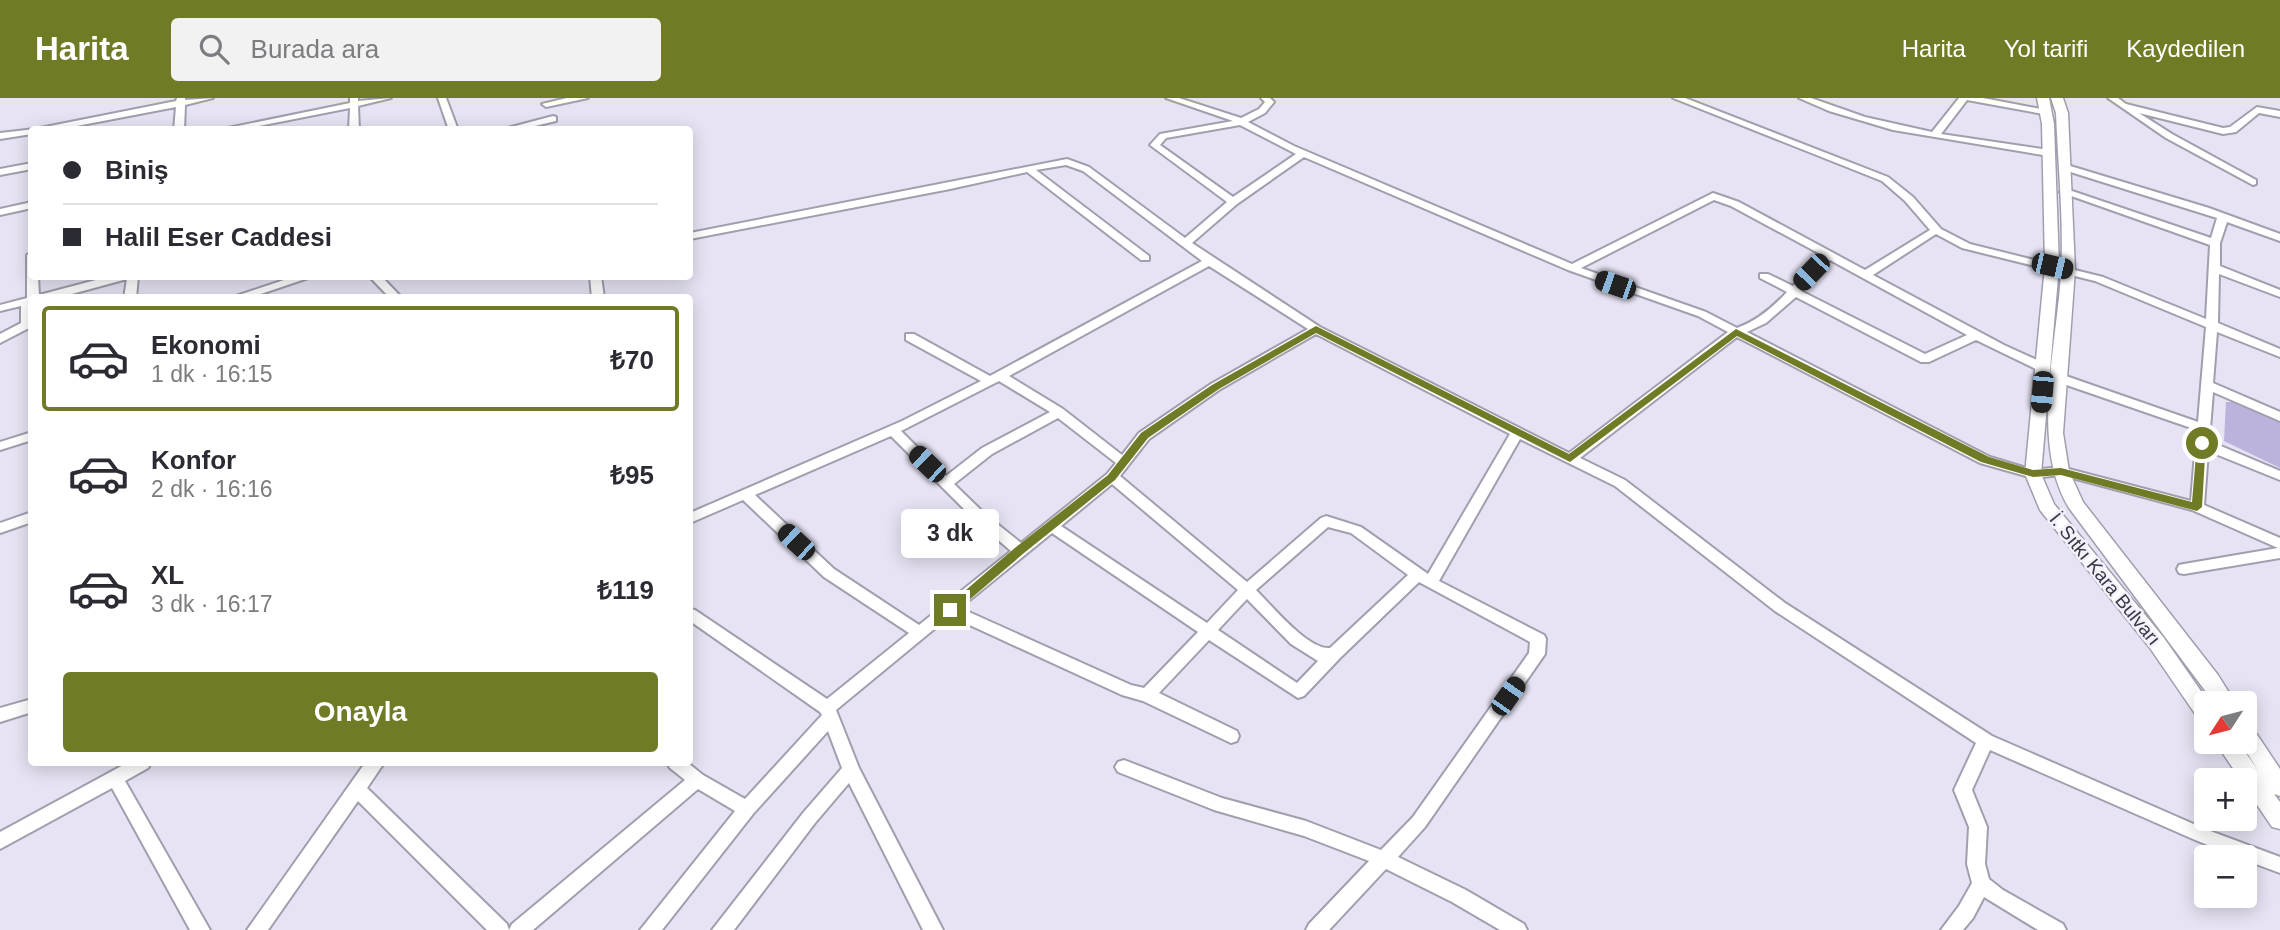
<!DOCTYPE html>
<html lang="tr">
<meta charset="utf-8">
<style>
:root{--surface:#fff;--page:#f2f2f3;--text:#2b2b33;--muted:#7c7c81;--line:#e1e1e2;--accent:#717a25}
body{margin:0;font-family:Helvetica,sans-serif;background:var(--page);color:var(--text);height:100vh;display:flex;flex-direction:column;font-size:26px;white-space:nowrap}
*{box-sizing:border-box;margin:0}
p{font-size:23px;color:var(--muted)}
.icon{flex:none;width:38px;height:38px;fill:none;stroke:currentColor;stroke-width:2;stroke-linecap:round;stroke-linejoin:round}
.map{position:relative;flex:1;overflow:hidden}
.panel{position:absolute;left:28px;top:196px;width:665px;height:472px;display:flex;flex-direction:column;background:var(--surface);border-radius:7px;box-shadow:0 4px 18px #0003}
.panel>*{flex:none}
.top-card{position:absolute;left:28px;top:28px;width:665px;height:154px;border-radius:7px;box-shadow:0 4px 18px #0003;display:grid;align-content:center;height:154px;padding:0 35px;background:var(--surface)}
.needle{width:46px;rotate:234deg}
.tools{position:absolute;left:2194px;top:593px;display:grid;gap:14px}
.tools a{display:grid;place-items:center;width:63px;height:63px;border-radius:7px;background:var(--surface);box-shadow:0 4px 18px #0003;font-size:35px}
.end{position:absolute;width:32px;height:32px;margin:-16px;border:9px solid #717a25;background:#fff;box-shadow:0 0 0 4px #fff}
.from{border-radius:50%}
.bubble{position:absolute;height:49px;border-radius:7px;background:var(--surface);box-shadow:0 4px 18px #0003;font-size:23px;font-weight:800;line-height:49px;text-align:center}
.car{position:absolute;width:21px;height:42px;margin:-21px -10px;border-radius:9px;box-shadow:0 0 5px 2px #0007;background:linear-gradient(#222 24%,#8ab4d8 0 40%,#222 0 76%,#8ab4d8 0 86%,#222 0)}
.top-card b{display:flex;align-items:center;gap:24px;height:66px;font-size:26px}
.top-card b+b{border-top:2px solid var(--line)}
.top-card i{width:18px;height:18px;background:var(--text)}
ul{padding:12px 0 0;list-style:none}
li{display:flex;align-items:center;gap:21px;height:105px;margin:0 14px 10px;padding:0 21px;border:4px solid transparent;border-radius:7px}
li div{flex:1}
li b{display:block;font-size:26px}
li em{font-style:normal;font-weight:800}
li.active{border-color:var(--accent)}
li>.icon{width:63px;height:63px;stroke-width:1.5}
.action{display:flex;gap:14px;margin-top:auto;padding:14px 35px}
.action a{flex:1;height:80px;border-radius:7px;background:var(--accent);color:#fff;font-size:28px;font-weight:800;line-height:80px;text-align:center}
header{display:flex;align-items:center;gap:42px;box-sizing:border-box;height:98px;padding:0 35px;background:var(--accent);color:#fff}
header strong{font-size:33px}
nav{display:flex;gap:38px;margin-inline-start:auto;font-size:24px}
.search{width:490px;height:63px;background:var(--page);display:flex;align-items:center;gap:18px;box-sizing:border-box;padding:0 24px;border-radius:7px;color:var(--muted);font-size:26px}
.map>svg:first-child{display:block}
.green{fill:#bcb3dd}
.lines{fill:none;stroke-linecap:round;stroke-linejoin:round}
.minor-casing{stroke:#a19ead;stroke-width:4}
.major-casing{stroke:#a19ead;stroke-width:3}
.minor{fill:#fff;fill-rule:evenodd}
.major{fill:#fff;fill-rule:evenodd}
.route{fill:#717a25}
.labels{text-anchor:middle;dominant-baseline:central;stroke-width:5;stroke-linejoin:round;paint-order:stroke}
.street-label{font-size:19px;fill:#39383e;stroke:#f4f1fe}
</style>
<header>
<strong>Harita</strong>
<div class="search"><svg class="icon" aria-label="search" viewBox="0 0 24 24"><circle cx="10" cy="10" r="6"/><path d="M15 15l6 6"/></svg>Burada ara</div>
<nav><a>Harita</a><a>Yol tarifi</a><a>Kaydedilen</a></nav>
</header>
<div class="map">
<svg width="2280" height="832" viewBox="0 0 2280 832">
<rect width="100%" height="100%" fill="#e7e3f4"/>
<!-- green -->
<path class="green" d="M2226,304H2233L2280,324V370L2224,343Z"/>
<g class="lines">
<defs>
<path id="minor" d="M177,0H185V2L213,0L185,7L184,32H174L176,9L56,32H32V36L0,41V35L35,31L176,3Z
M350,0H358V3L391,0L358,8L359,32H349L350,10L239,32H218L350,5Z
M438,0H446L458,32H449Z
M567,0H588L546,9L542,6Z
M1166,0H1179L1241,20L1259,11L1265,4L1261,0H1270L1274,4L1265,15L1248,24L1294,48L1572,166L1713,95L1739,104L1865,172L1930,132L1905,103L1882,83L1673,0H1685L1888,79L1913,99L1941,131L1970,146L2103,179L2206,221L2210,147L2060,94L2069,92L2211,140L2217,120L2061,71V67H2067L2209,110L2280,136V143L2227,124L2220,145V168L2280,192V199L2219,176L2218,225L2280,251V259L2217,234L2213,285L2280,314V323L2213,294L2209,343L2280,373V382L2208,353L2204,407L2280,440V460L2184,476L2179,475L2177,471L2179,467L2184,466L2278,450L2192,412L2061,377L2033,380L1980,365L1737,239L1580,360L1625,382L1785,505L1992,638L2205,731L2280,759V775L2245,762V760H2239L2193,741L1990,652L1972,692L1987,729L1985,766L1989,781L2003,792L2063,826L2066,832H2038L1984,799L1973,820L1963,832H1941L1959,808L1972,785L1967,766L1969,729L1954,692L1976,645L1775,513L1615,388L1520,341L1439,483L1544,537L1546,541L1545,556L1425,729L1398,759L1466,792L1524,826L1527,832H1500L1452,804L1386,771L1329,832H1306L1309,826L1369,763L1304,738L1214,712L1118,674L1115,669L1118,664L1124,662L1222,700L1306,723L1381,752L1413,719L1529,555L1530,544L1419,484L1340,560L1304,598L1298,600L1209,542L1159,595L1237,633L1239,638L1237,643L1231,645L1143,603L1122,597L950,518L836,612L859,670L943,832H923L849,685L815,725L734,832H712L803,715L842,670L828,633L753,716L662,832H640L735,713L698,691L533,832H487L358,703L268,832H247L365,665H384L367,690L507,826L509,832L512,826L685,682L670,670L667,665H688L703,677L745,701L822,617L820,614L690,523V511L695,512L827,601L909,535L824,479L743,402L690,425V415L902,323L981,283L906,242V236H914L990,278L1202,163L1083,73L1066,67L1036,72L1149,158V162H1141L1027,74L950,91L690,141V135L1067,61L1089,69L1185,140L1227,104L1150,47L1160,36L1233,23ZM1240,27L1296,56L1233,99L1160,47L1166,40ZM1304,59L1568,172L1698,218L1728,234L1569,355L1320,229L1192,145L1237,106ZM1714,102L1731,108L1822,157L1793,188L1768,176H1760V180L1787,194C1773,209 1757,223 1737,230L1706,214L1581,170ZM1936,136L1962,150L2095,183L2206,229L2198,324L2063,277H2055L2053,280L2055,283L2197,332L2191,403L2061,369L2033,372L1990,359L1747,234L1766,225L1796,199L1921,264H1929L1976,242L2040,273H2048L2050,270L2048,267L2004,247L1873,177ZM1830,162L1967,237L1925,256L1801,193ZM1209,168L1308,231L1211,286L1139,335L1122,357L1063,311L1009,278ZM1316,236L1510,336L1428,476L1361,429L1326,418L1321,420L1247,484L1120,378L1149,341L1219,292ZM999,283L1050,314L982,350L946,378L901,333ZM1058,320L1116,365L1107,376L1021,445L986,417L954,386L992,356ZM891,338L976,423L1011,453L919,527L834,471L755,397ZM1112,386L1238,492L1207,525L1061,428ZM1328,429L1351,435L1408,477L1330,550C1308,552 1272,508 1256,492ZM1052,435L1198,534L1144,590L1131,587L960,510ZM1247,501L1291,546L1318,563L1297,585L1218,532Z
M1799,0H1811L1865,19L1932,34L1959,0H1983L2046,12L2050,15L2049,17L1967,2L1941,36L2049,52L2054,55L2049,58L1893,32L1829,13Z
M2108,0H2118L2126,6L2223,30L2230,29L2257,9L2280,13V19L2259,15L2236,34L2223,36L2139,15L2172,36L2256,82V86L2253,87L2166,40Z
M553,18L556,19V23L518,32H500Z
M32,65V71L0,77V71Z
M32,104V110L0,117V111Z
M32,154V178H38L39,197L111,178H138L136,200H124L127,181L57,200H32L31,229L0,245V236L21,225V208L0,213V207L27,200V157Z
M296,178H314L249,200H230Z
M369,178H381L402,200H390Z
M590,178H601L604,200H592Z
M32,334V342L0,352V344Z
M32,414V424L0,435V425Z
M32,601V614L0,624V610Z
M127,665H151L148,670L125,683L210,832H190L112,690L0,751V734Z"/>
<path id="major" d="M2037,0H2049L2054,26L2059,168L2041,376L2054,406L2164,540L2210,606H2207V625L2200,623L2150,550L2040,412L2025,376L2045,168L2042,26Z
M2051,0H2063L2068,15L2075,172L2063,335L2069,373L2083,404L2218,577L2236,606H2215L2069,410C2030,346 2057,247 2061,175C2064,122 2058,68 2056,15Z
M2245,627L2252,629L2280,671V698L2274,696L2280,704V731L2272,729L2245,689V682H2241L2215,644H2238L2258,672L2240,644H2245Z"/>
</defs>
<!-- minor casing -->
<use href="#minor" class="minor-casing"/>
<!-- major casing -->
<use href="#major" class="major-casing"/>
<!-- minor -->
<use href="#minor" class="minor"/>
<!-- major -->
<use href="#major" class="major"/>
</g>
<!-- route -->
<path class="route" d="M1316,228L1569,356L1736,231L1989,359L2033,372L2061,370L2192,404L2197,345L2206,343L2202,409L2197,413L2061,377L2033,379L1981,364L1737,238L1570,364L1316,235L1219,291L1148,340L1115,382L1024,455L954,515H946V509L1016,449L1108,377L1141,335L1212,287Z"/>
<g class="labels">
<!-- street labels -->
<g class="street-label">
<text transform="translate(2105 481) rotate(51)">İ. Sıtkı Kara Bulvarı</text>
</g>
</g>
</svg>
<div class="tools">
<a><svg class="needle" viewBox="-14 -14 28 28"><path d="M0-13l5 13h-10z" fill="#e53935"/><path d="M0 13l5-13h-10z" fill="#7c7c81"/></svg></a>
<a>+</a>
<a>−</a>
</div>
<i class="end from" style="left:2202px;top:345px"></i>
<i class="end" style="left:950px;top:512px"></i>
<div class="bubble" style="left:901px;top:411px;width:98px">3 dk</div>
<i class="car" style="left:2052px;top:168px;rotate:103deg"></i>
<i class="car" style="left:1811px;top:174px;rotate:224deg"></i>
<i class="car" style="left:1615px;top:187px;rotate:289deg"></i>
<i class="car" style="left:2042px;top:294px;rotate:185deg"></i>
<i class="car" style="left:927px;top:366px;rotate:314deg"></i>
<i class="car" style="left:796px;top:444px;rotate:313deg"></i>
<i class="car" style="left:1508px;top:598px;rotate:35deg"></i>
<div class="top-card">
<b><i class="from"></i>Biniş</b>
<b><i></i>Halil Eser Caddesi</b>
</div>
<section class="panel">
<ul>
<li class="active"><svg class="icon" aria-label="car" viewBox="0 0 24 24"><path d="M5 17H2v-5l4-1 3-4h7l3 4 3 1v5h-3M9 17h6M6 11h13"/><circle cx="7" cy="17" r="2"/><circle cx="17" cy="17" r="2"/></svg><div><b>Ekonomi</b><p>1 dk · 16:15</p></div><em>₺70</em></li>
<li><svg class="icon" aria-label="car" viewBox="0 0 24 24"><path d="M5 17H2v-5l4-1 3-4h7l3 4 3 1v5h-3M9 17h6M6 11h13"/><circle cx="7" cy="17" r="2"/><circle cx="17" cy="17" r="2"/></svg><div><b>Konfor</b><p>2 dk · 16:16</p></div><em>₺95</em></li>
<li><svg class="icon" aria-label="car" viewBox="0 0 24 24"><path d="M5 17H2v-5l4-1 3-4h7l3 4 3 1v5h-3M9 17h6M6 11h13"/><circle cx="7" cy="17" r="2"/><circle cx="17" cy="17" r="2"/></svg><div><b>XL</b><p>3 dk · 16:17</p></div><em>₺119</em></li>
</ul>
<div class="action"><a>Onayla</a></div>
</section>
</div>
